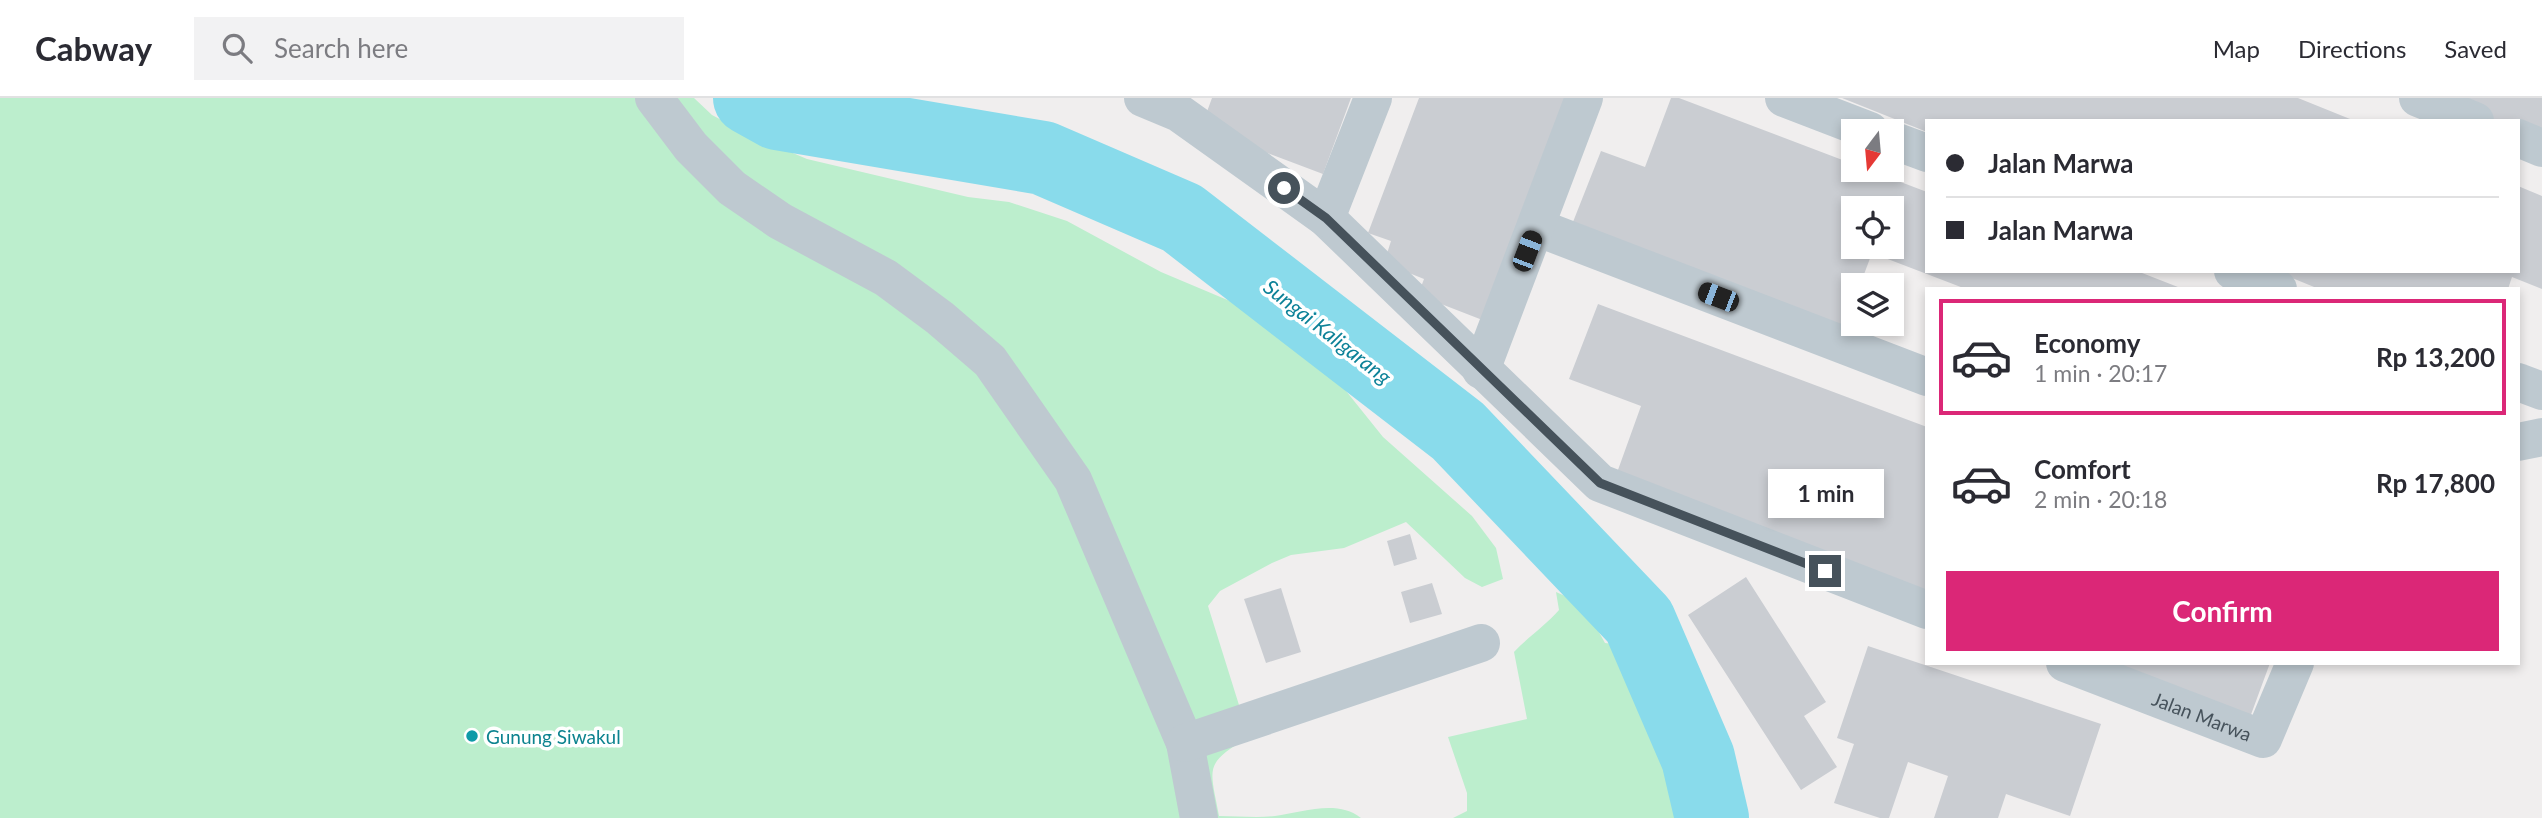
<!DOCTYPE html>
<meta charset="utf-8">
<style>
:root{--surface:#fff;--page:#f2f2f3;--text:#2b2b33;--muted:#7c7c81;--line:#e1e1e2;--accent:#db2777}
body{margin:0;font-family:Lato,sans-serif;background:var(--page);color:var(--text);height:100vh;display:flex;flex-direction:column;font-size:26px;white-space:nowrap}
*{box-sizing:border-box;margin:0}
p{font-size:23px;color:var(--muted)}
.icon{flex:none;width:38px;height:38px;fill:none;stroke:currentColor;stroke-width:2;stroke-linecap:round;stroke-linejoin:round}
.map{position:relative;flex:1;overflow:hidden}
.panel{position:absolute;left:1925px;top:189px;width:595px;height:378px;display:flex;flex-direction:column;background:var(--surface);border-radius:0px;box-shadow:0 4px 10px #0003}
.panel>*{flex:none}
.banner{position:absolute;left:1925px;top:21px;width:595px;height:154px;border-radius:0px;box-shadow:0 4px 10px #0003;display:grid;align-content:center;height:154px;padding:0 21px;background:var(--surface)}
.needle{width:46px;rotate:196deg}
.fabs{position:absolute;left:1841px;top:21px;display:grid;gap:14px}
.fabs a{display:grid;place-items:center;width:63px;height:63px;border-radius:0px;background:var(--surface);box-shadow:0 4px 10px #0003;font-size:35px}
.end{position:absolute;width:32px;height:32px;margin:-16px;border:9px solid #46525b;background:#fff;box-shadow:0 0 0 4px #fff}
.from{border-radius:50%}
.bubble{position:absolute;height:49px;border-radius:0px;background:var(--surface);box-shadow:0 4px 10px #0003;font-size:23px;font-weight:700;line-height:49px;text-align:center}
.car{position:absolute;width:21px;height:42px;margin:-21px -10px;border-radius:9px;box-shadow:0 0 5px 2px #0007;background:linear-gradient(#222 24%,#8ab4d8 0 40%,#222 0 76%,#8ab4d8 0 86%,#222 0)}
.banner b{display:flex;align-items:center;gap:24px;height:66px;font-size:26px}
.banner b+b{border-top:2px solid var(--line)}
.banner i{width:18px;height:18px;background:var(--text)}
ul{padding:12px 0 0;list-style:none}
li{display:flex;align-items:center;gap:21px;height:116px;margin:0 14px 10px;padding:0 7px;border:4px solid transparent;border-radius:0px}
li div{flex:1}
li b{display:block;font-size:26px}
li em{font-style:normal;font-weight:700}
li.current{border-color:var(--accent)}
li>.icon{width:63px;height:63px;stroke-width:1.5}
.button{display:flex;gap:14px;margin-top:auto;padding:14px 21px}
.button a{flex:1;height:80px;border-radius:0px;background:var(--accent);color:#fff;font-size:28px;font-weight:700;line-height:80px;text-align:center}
header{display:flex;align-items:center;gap:42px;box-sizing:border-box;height:98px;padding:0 35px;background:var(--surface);border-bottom:2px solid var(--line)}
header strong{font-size:33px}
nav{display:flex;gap:38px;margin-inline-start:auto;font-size:24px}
.search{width:490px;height:63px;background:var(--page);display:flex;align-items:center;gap:18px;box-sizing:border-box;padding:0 24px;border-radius:0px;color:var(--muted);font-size:26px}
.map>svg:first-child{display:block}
.green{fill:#bceecd}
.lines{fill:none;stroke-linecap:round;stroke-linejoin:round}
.river{stroke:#89dbeb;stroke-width:74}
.building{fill:#cacdd2;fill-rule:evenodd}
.minor{stroke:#bec9d0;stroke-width:38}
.route{stroke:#46525b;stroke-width:9}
.culture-dot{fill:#0f9aa8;stroke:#fff;stroke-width:2.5}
.labels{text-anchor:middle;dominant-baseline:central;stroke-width:7;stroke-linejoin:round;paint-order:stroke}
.street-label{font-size:19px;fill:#46525b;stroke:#fff}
.culture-label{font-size:19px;fill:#0d838f;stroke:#fff;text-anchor:start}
.water-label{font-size:21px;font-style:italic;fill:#0d8298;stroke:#fff}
</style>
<header>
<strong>Cabway</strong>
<div class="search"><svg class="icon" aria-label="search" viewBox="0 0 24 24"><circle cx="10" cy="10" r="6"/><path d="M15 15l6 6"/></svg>Search here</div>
<nav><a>Map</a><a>Directions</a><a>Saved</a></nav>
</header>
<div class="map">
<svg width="2542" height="720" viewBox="0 0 2542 720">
<rect width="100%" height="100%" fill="#f0eeee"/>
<!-- green -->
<path class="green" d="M0,0H694L712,17L750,37L807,61L968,99L1009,104L1067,123L1161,174L1275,222L1334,278L1383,339L1472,418L1496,450L1503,481L1482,489L1465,480L1406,424L1344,450L1291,457L1272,465L1220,493L1208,508L1249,639C1203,666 1210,669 1219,718C1237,718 1257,720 1275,718C1302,714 1338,701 1361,720H0Z
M1556,494L1583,506L1605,545C1610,546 1617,546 1621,548C1649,561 1691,688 1699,720H1453L1467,713V695L1448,639L1527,621L1514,554C1528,539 1545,528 1559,512Z"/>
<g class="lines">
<!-- river -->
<path class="river" d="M750,0L777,15L1043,60L1182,120L1458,333L1639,523L1698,660L1712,720"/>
</g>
<!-- building -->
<path class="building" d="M1212,0H1351L1323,76L1201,30Z
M1419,0H1570L1485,223L1418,197L1424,181L1384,165L1391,143L1368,135Z
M1671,0H1679L1853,66V72H1869L1927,94V173H2137L2183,191H1966L1872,155L1860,187H1853V204L1843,232L1571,129L1601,53L1645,69ZM1853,110H1892V149H1853Z
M1842,0H2298L2355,23H1927V34Z
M2430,0H2542V45L2518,23H2486Z
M2518,88L2542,98V191L2512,179L2508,191H2319L2275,173H2518Z
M1598,206L1927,329V500L1614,383L1641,308L1569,281Z
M1410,436L1417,461L1394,468L1387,443Z
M1746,479L1826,604L1804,618L1837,669L1801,692L1688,517Z
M1432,485L1442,516L1410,525L1401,494Z
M1281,490L1301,554L1266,565L1244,501Z
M1868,548L2101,626L2070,718L2006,696L1998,720H1934L1948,678L1908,664L1889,720H1880L1834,705L1854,646L1837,640Z
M2100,565H2270L2249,622Z"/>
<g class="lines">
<!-- minor -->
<g class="minor">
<path d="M654,0L691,49L732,90L780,123L886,180L940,220L990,263L1073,382L1185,645L1199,720"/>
<path d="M1143,0L1179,15L1326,120L1600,385L1927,512"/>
<path d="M1784,0L1870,33"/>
<path d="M2418,0L2475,23"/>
<path d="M2518,40L2542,50"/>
<path d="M1892,42L1927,55"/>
<path d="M1326,120L1373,0"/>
<path d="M1536,129L1927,279"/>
<path d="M2233,173L2278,191"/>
<path d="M1481,272L1584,0"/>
<path d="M2518,284L2542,293"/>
<path d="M2518,344L2542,339"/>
<path id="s1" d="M2065,565L2263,641L2295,565"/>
<path d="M1185,645L1481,545"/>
</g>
</g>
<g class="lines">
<!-- route -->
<path class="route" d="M1284,90L1326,120L1600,385L1825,473"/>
</g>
<!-- markers -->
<circle class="culture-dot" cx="472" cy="638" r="7"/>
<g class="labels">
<!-- street labels -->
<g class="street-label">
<text stroke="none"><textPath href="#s1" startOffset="147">Jalan Marwa</textPath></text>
</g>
<!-- culture labels -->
<g class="culture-label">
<text x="486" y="638">Gunung Siwakul</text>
</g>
<!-- water labels -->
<g class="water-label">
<text transform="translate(1328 233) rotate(38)">Sungai Kaligarang</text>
</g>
</g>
</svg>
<div class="fabs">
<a><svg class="needle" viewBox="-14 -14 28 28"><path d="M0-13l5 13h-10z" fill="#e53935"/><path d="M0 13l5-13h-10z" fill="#7c7c81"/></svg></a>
<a><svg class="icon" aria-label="locate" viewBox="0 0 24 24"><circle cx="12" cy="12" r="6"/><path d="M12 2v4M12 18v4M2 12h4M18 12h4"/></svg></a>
<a><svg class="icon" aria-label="layers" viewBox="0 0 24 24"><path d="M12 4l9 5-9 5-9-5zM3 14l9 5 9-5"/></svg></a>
</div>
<i class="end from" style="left:1284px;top:90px"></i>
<i class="end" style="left:1825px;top:473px"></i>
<div class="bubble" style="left:1768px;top:371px;width:116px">1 min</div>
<i class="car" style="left:1527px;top:153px;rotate:21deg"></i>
<i class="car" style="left:1718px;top:199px;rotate:291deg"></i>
<div class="banner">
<b><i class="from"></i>Jalan Marwa</b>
<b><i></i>Jalan Marwa</b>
</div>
<section class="panel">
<ul>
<li class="current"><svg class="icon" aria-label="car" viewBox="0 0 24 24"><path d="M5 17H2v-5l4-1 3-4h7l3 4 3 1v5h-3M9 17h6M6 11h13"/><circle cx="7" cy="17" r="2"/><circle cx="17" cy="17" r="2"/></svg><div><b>Economy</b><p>1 min · 20:17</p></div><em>Rp 13,200</em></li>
<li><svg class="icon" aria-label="car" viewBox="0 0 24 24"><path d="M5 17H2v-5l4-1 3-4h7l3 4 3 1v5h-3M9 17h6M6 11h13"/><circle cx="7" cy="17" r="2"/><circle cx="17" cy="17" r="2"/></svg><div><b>Comfort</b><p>2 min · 20:18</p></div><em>Rp 17,800</em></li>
</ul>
<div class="button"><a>Confirm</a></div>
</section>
</div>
